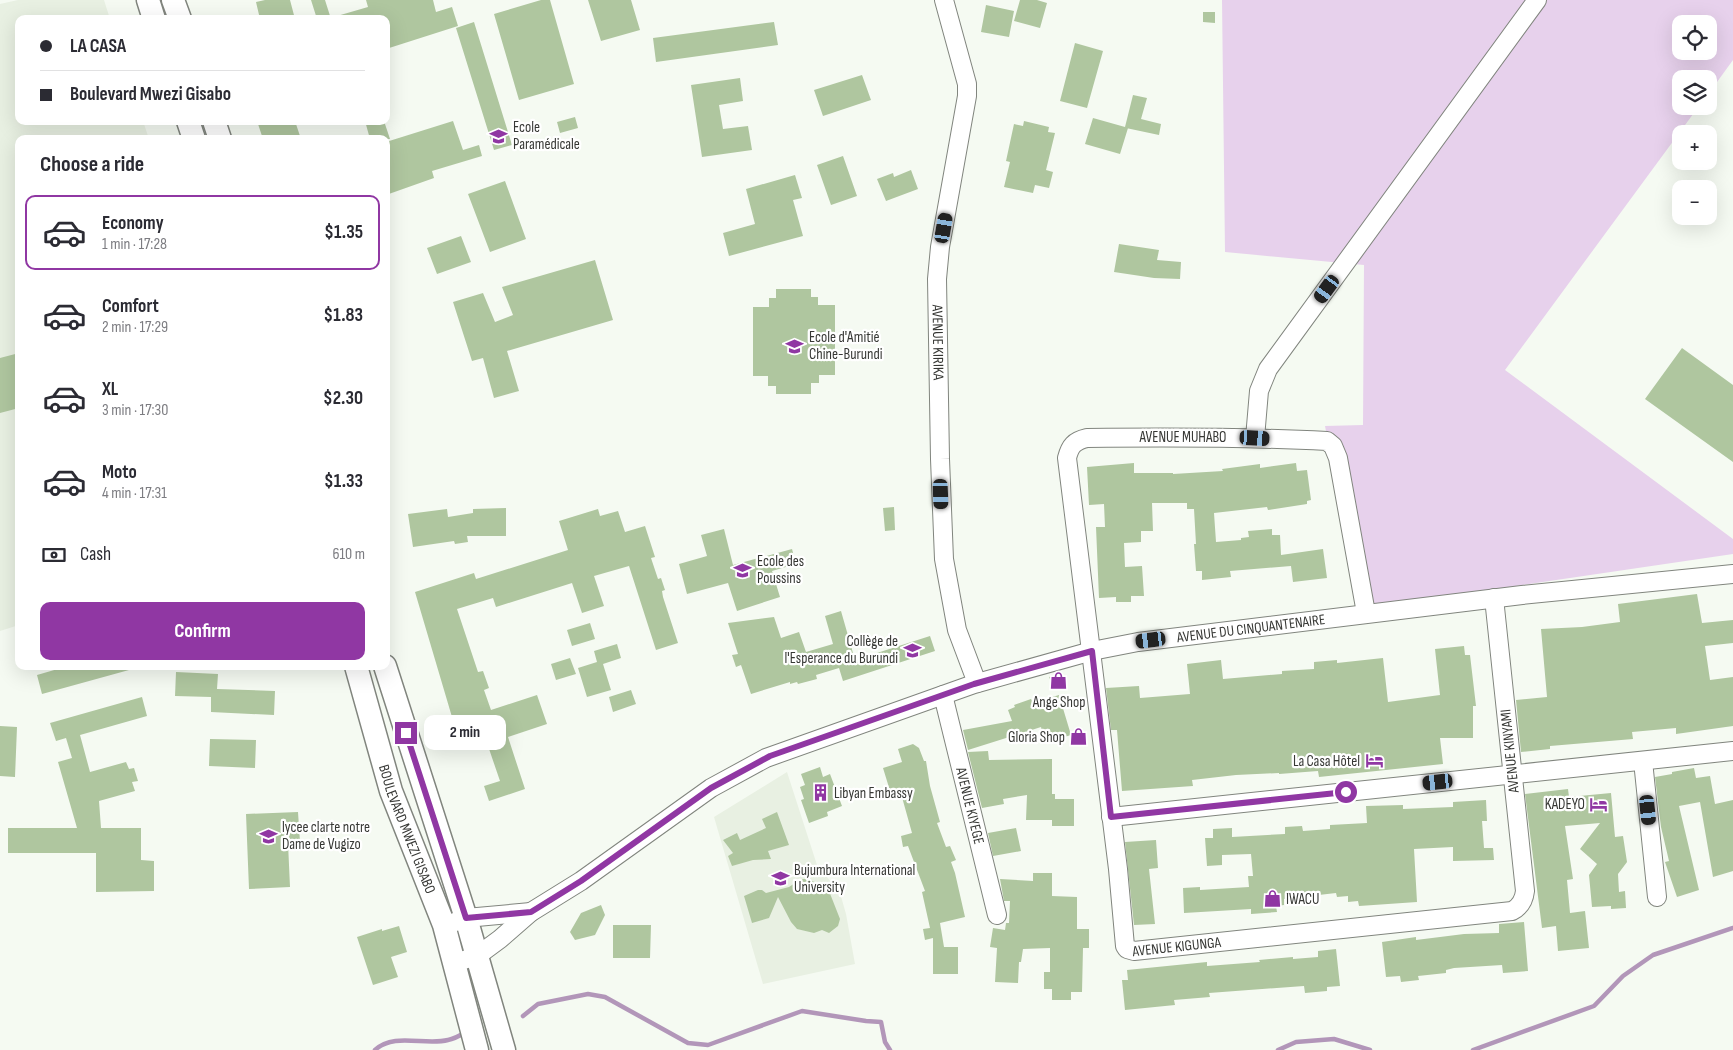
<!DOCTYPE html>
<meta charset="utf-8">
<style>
:root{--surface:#fff;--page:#f7f7f7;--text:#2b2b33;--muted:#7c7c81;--line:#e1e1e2;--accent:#9037a3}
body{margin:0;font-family:"Sofia Sans Condensed",sans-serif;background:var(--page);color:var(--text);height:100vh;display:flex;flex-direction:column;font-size:19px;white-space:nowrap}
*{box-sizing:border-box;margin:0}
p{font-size:16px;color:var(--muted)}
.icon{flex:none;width:28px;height:28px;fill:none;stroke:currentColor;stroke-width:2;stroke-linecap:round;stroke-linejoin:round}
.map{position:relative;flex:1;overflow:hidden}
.side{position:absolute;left:15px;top:135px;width:375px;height:535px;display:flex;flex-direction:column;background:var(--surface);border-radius:10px;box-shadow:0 5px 20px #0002}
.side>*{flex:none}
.guide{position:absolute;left:15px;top:15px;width:375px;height:110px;border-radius:10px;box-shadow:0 5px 20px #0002;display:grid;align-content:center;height:110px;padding:0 25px;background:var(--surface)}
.tools{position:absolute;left:1672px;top:15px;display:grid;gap:10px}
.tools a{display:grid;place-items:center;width:45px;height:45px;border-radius:10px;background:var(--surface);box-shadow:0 5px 20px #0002;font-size:25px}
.end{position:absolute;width:22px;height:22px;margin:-11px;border:6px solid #9037a3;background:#fff;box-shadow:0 0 0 2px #fff}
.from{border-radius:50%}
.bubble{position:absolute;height:35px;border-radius:10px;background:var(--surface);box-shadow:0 5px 20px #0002;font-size:16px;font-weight:700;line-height:35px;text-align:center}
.car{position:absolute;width:15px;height:30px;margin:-15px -8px;border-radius:6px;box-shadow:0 0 4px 1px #0007;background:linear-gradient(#222 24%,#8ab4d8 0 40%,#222 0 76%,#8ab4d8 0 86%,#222 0)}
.guide b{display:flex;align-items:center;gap:18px;height:48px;font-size:19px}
.guide b+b{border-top:1px solid var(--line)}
.guide i{width:12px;height:12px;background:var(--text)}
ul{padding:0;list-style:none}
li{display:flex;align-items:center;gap:15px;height:75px;margin:0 10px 8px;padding:0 15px;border:2px solid transparent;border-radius:10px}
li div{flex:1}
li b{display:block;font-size:19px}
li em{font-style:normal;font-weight:700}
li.current{border-color:var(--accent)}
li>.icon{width:45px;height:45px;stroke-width:1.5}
h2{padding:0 25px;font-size:22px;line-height:60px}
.pay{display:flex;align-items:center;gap:12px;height:55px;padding:0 25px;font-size:19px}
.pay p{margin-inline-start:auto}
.button{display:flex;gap:10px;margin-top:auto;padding:10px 25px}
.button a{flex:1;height:58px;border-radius:10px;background:var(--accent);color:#fff;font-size:20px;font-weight:700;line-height:58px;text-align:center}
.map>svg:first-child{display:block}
.built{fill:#e8f0e2}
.grass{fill:#e7d1ec;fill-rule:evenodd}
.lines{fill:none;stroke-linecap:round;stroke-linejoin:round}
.stream{stroke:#b296b9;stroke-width:4.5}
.building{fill:#afc69f}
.minor-casing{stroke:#81857e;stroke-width:20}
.major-casing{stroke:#81857e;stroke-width:25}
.minor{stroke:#fff;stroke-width:18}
.major{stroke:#fff;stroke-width:22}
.route{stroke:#9037a3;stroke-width:6}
.labels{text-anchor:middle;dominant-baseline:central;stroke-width:4.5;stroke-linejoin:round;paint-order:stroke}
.poi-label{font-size:15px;fill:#373835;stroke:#fff;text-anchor:start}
.street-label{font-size:15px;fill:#373835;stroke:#fff}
</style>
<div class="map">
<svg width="1733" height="1050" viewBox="0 0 1733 1050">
<rect width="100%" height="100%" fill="#f5faf2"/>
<!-- built -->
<path class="built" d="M18,0H104L110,19H19V121H143L149,139H19V625L0,631V4Z
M787,772L817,865L840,893L846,914L855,964L763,984L714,817Z"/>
<!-- grass -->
<path class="grass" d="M1222,0H1733V60L1709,93V79H1681V106H1699L1505,370L1733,539V554L1360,609L1325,426L1363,425L1364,265L1225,252ZM1681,24H1709V51H1681Z"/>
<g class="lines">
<!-- stream -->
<path class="stream" d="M523,1016L538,1004L588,994L605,997L688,1043L708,1045L802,1011L866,1021L881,1022L885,1042L890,1050
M375,1050C394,1032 425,1046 448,1040C454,1039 461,1035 466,1032
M1278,1050L1296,1042L1334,1039L1370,1050
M1473,1050L1594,1006L1623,976L1653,955L1733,928"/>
</g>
<!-- building -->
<path class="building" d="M265,0H290L295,19H260L256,2Z
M311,0H325L331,19H317Z
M366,0H433L436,12L452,7L458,26L386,49V19H337V16L368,7Z
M541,0H550L574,84L519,100L494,14Z
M588,0H631L640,30L601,41Z
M1020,0H1037L1047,3L1040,28L1014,21Z
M986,5L1014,11L1009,37L981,32Z
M1203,12H1215V23L1203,22Z
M474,22L512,145L494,150L456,28Z
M774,22L778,45L656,62L653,38Z
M1075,43L1103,51L1087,108L1060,101Z
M862,75L871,100L823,116L814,90Z
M740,78L743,101L719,105L723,129L748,126L752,150L702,157L691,85Z
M1133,95L1147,98L1141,119L1161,124L1159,135L1126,128H1128L1120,154L1085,144L1093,118L1125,127Z
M575,117L578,128L560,133L557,122Z
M257,121H295L301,139H263Z
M365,121H384L390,139H370Z
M453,121L463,150L479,145L482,156L432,171L434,178L386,195V142Z
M1024,121L1049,127L1048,132L1055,133L1046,170L1053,172L1049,188L1035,185L1033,193L1004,187L1010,162L1006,161L1014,124L1023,126Z
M843,156L857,196L831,205L817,165Z
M911,170L918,189L886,201L877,179L893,173L894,177Z
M795,175L802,198L793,200L803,236L729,256L723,233L755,224L746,189Z
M505,181L526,239L490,252L468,194Z
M461,236L471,262L437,274L427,248Z
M1119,244L1159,250L1157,260L1181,262L1180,279L1154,278L1114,272Z
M595,260L613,320L507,351L519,391L494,398L483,358L472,361L453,302L483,293L495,322L513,315L502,287Z
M776,289H811V297H818V305H835V375H819V383H811V394H776V386H768V376H753V307H769V298H776Z
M1682,348L1733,385V462L1645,399Z
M19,353V408L0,413V358Z
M1134,463V473H1173V474L1223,471L1222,469L1260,464V468L1296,463L1297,471L1307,470L1311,500L1307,501V504L1268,510L1267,507L1214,513L1216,542L1241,540V538L1249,537L1248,531L1272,529V535H1280L1281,555L1323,549L1327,578L1293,582L1291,566L1230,571L1231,577L1202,580V571H1196L1194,544H1196L1194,509H1187V503H1152L1153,531H1141V542L1124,543L1125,567L1142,566L1144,596H1131V602H1116V597L1099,598L1096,527H1105L1104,504L1089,505L1087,467Z
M894,507L895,530L885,531L883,508Z
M506,508V536H467L468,542L455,544L454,541L413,547L408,514L447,509L448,517L473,513V509Z
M598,509L600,516L618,511L625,532L645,526L655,557L651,558L658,579L661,578L665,590L662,591L663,597L678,643L656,650L629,566L594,576L604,606L582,613L572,583L496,607L493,598L457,609L478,672L483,671L489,688L484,690L491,710L537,695L547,724L508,737L525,789L489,801L484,786L500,781L487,743L465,750L454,716L452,717L415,592L474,573L476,579L568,550L559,521Z
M724,529L733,565L792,549L796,564L772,571L780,597L737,611L728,583L687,594L679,564L707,556L701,535Z
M1697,594L1702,623L1733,620V643L1705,646L1710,680L1733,677V726L1676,734V728L1632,732L1633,739L1550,746V749L1521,752L1516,700L1547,697L1541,629L1582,627L1620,622L1618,604Z
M841,611L855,660L930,636L935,651L843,681L839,668L816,675L817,679L798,684L797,682L790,684V682L751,694L741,665L736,667L732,655L738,654L728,623L774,617L781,638L799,632L806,652L833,644L825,616Z
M590,623L595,639L572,646L567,630Z
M617,644L621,658L603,664L611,690L587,697L578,668L597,662L594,651Z
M1464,646L1465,655H1470L1476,706H1473V738H1440L1443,764L1319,777L1318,771L1279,774V773L1236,775L1192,780L1193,786L1122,791L1117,730H1111L1106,688L1139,686L1140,698L1190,694L1187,664L1221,660L1223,679L1282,674V671L1314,669V662L1337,660V663L1383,658L1388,702L1440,695L1435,649Z
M570,658L576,674L556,680L551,664Z
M68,666H128L129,670L42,694L37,675Z
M176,672L218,674L217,689L275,691L274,715L211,712V697L175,696Z
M1062,673L1067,684L1054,689L1049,677Z
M631,690L636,704L613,712L609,697Z
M1059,695L1071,735L1045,743L1041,727L968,750L963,730L1012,721L1008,710L1015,707L1014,705L1031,699L1033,703Z
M142,697L147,716L80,735L90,772L126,762L129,769L134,768L138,781L132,782L135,791L99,801L101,828H141V860L154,861V891L96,892V853H8V828H77L58,762L72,758L66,738L56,741L50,723Z
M0,726L17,727L15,777L0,776Z
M210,739L256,740L255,768L209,766Z
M913,744L919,748L924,761H926L930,786L940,822L937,823L946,847L950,846L956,860L951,862L955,873L965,917L940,923L944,947H958V974H933V938L925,940L923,929L930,928L922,892L925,891L908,846L903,847L901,836L912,833L900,790L891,794L883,768L902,762L898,749Z
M988,751L989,760L1052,759V794H1055V799H1074V826H1052V820H1026L1027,795L1003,799L1004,804L982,808L968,752Z
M820,767L823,777L830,774L842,806L827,812L828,816L809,823L801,800L804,799L800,787L805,785L801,774Z
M1694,768L1696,778L1710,776L1715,804L1733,800V871L1713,877L1700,802L1679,806L1699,890L1677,897L1665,862L1669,861L1661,827L1655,777L1672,774V772Z
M1568,789L1569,797L1611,793L1615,837L1623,836L1627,862L1618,874L1619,892L1625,891L1626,908L1611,909V906L1592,907L1589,875L1597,864L1580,849L1600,823L1565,826L1573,879L1567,880L1570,913L1585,911L1589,948L1558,951L1556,926L1542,928L1525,794Z
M1486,800L1487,821H1482L1484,848H1493L1494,860L1453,861V847L1414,849L1417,902L1359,906L1358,901L1348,902V896L1337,897L1336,893L1284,899V905L1276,906L1277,912L1251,914V909L1184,913L1183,888L1200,887V890L1249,887L1248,876H1253L1251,854L1222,855V865L1207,866L1205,838H1213V829L1232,828V837L1285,834V827L1302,826L1303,831L1330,829V825L1367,823L1366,806L1403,805V809L1453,807V802Z
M298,812L300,842L288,843L290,887L249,889L246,814Z
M777,812L789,845L768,851L771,859L753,860L732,866L728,856L733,853L723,840L737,833L740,840L766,828L762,819Z
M1016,828L1021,851L993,856L988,833Z
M1156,840L1158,868L1149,869L1155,924L1134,925L1125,842Z
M1033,873H1052V896L1077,897V929H1089V948H1083L1082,992H1071V1000H1052V989H1044V972H1050V948L1023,949L1021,962H1019L1018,983L995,982L997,948L990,947L993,928L1005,930L1006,923H1009L1010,901H1004L1000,879L1033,881Z
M801,879H808L825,887L829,891L840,919L838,926L829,933L822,930L814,933L797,929L791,922L778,897L769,918L752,923L744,896L758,890H762L766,893L789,887Z
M601,905L605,915L595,935L575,940L570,932L581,913Z
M1524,922L1528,971L1503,973L1502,965L1454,968L1446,970V973L1418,976L1419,980L1401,982L1400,976L1386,977L1382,942L1416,937V940L1464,934L1499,933V924Z
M613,925H651L650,958H613Z
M399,926L407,952L391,957L398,977L373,985L357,937L382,929V931Z
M1336,949L1340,986L1327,987V991L1305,993L1304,986L1209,993L1210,997L1174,1000L1175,1005L1125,1010L1122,980H1128L1127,970L1207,962V966L1260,962L1259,960L1293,957V959L1318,957V951Z"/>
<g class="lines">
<defs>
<g id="minor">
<path id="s1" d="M944,0L967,84V96L940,247L937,279L940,459L944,559L957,630L977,683"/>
<path d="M1255,438L1259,391L1268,369L1537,0"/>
<path id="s2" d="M1366,613L1338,458L1333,446L1327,441C1247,437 1167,437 1087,438C1074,441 1070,446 1067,458L1118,869L1125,946L1127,949L1134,951L1512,911C1520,907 1524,900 1525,891L1494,598"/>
<path id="s3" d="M943,695L997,915"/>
<path d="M1643,761L1657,897"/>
<path d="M1111,817L1733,751"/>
<path d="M455,922L466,918L531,912"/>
<path id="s4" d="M454,963L477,956L500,939L531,912L581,881L711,788L766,758L974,684L1092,651L1138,642L1522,595L1733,574"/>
</g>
<g id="major">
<path d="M148,0L154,19"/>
<path d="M173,0L180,19"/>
<path d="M188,121L194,139"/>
<path d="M214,121L220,139"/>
<path id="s5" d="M356,666L391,791L444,925L477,1050"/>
<path d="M385,666L466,918L504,1050"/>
</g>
</defs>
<!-- minor casing -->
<use href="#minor" class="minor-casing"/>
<!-- major casing -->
<use href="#major" class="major-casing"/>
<!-- minor -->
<use href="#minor" class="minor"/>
<!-- major -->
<use href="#major" class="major"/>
</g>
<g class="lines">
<!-- route -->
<path class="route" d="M406,733L466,918L531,912L581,881L711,788L770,756L974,684L1092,651L1111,817L1346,792"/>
</g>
<!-- icons -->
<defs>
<symbol id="university-bare" viewBox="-9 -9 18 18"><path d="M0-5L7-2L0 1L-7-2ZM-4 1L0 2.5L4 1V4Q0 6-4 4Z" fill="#9037a3" stroke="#fff" stroke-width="2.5" paint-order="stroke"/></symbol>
<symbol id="school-bare" viewBox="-9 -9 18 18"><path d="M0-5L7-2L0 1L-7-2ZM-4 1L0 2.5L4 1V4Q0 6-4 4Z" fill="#9037a3" stroke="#fff" stroke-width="2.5" paint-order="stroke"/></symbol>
<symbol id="shop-bare" viewBox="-9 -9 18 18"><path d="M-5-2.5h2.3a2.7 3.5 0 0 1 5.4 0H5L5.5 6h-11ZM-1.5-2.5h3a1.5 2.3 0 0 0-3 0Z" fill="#9037a3" stroke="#fff" stroke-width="2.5" paint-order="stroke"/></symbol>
<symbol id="hotel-bare" viewBox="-9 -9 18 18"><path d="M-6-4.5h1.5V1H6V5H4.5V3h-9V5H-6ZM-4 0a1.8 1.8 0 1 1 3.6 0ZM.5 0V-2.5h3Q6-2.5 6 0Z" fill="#9037a3" stroke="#fff" stroke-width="2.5" paint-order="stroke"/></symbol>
<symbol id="building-bare" viewBox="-9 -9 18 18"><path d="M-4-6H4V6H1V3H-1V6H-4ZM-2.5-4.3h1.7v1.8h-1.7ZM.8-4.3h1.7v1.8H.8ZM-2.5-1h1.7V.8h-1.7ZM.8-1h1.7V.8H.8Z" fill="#9037a3" stroke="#fff" stroke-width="2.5" paint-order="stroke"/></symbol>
</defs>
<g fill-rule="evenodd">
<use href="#university-bare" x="486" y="124" width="25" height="25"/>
<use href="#school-bare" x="782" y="334" width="25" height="25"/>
<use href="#school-bare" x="730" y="558" width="25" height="25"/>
<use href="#school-bare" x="900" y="638" width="25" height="25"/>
<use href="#shop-bare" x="1046" y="668" width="25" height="25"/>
<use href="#shop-bare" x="1066" y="724" width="25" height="25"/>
<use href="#hotel-bare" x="1362" y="748" width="25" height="25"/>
<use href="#building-bare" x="808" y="780" width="25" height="25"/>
<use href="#hotel-bare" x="1586" y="792" width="25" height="25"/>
<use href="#university-bare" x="256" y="824" width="25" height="25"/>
<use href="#university-bare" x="768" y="866" width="25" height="25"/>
<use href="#shop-bare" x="1260" y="886" width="25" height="25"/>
</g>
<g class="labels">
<!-- poi labels -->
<g class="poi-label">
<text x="513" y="127">Ecole<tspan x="513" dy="17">Paramédicale</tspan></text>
<text x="809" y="337">Ecole d'Amitié<tspan x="809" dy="17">Chine-Burundi</tspan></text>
<text x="757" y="561">Ecole des<tspan x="757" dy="17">Poussins</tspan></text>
<text x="898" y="641" text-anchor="end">Collège de<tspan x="898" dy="17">l'Esperance du Burundi</tspan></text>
<text x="1059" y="702" text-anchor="middle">Ange Shop</text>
<text x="1065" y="737" text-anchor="end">Gloria Shop</text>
<text x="1360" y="761" text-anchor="end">La Casa Hôtel</text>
<text x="834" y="793">Libyan Embassy</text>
<text x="1585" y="804" text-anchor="end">KADEYO</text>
<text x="282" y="827">lycee clarte notre<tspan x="282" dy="17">Dame de Vugizo</tspan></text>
<text x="794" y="870">Bujumbura International<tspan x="794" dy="17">University</tspan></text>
<text x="1286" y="899">IWACU</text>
</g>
<!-- street labels -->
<g class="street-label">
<text stroke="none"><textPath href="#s1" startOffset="348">AVENUE KIRIKA</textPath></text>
<text x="1183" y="437">AVENUE MUHABO</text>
<text stroke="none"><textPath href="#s4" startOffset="879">AVENUE DU CINQUANTENAIRE</textPath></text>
<text transform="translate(1510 751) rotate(-96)">AVENUE KINYAMI</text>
<text stroke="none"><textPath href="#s3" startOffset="114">AVENUE KIYEGE</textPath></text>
<text stroke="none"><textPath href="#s5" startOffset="171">BOULEVARD MWEZI GISABO</textPath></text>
<text stroke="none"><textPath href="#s2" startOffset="994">AVENUE KIGUNGA</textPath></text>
</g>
</g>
</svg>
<div class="tools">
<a><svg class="icon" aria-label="locate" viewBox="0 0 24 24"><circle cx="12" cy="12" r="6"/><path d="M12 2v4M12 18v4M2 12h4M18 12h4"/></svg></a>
<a><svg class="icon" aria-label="layers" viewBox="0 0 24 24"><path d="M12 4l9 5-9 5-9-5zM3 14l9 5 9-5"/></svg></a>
<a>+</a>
<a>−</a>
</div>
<i class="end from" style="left:1346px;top:792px"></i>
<i class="end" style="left:406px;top:733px"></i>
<div class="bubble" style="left:424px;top:715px;width:82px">2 min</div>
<i class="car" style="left:944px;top:228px;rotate:10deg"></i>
<i class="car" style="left:1327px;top:289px;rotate:216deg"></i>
<i class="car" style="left:1255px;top:438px;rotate:93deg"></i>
<i class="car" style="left:941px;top:494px;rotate:178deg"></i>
<i class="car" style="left:1151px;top:640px;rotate:263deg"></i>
<i class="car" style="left:1438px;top:782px;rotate:264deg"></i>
<i class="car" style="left:1648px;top:810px;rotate:174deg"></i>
<div class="guide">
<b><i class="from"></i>LA CASA</b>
<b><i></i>Boulevard Mwezi Gisabo</b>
</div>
<section class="side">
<h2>Choose a ride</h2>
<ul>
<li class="current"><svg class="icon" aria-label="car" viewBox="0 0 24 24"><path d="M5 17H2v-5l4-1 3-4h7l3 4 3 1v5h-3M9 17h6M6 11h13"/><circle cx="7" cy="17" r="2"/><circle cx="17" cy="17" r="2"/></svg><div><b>Economy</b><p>1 min · 17:28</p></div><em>$1.35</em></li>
<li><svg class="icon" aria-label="car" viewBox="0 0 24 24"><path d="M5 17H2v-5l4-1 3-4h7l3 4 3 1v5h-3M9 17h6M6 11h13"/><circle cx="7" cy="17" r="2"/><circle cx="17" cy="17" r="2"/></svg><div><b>Comfort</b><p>2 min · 17:29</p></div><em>$1.83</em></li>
<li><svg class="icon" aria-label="car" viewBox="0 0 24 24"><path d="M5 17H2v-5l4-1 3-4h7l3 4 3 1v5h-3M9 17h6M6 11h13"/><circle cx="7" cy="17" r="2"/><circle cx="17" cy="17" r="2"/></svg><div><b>XL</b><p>3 min · 17:30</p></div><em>$2.30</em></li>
<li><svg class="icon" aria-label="car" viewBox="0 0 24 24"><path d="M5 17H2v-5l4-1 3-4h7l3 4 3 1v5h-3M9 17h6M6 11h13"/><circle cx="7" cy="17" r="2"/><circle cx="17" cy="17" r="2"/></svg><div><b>Moto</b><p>4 min · 17:31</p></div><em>$1.33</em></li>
</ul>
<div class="pay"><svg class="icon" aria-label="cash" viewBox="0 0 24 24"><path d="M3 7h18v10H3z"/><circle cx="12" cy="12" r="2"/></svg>Cash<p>610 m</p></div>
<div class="button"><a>Confirm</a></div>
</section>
</div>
